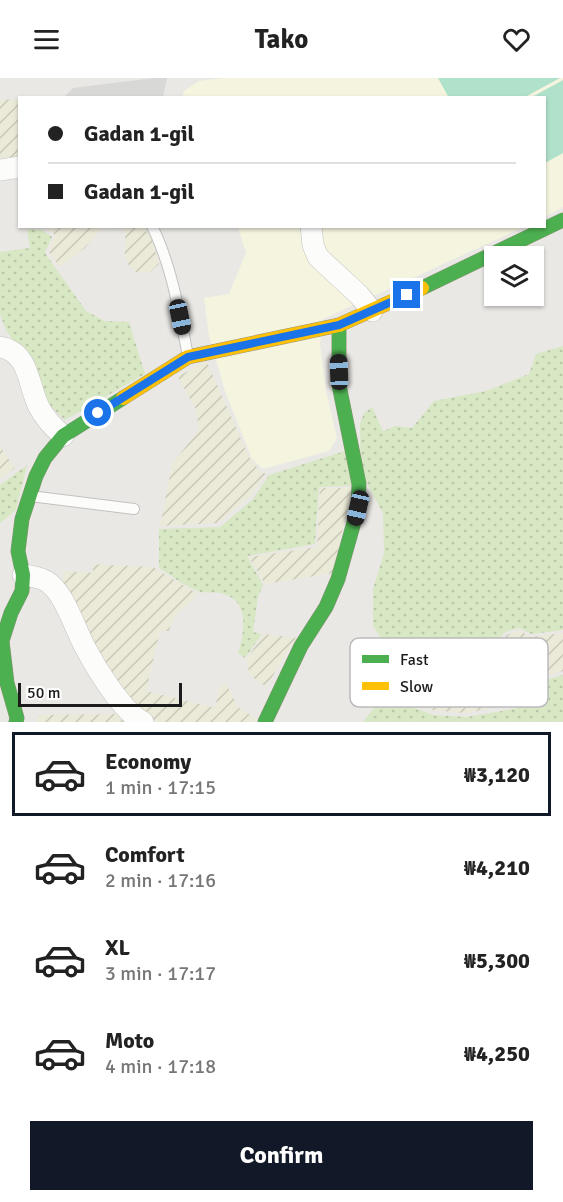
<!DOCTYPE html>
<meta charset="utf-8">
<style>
:root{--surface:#fff;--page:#f2f2f2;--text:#222;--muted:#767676;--line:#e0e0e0;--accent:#111827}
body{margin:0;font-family:Signika,sans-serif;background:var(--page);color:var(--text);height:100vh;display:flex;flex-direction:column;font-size:22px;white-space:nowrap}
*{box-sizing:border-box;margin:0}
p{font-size:20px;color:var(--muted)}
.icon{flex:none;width:33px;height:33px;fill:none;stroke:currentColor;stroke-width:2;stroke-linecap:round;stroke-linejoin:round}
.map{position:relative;height:644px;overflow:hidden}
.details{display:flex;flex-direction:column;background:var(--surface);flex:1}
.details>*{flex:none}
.top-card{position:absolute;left:18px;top:18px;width:528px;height:132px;border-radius:0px;box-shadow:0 2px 4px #0004;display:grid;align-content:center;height:132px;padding:0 30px;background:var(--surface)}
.controls{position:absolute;left:484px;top:168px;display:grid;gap:12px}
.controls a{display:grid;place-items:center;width:60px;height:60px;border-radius:0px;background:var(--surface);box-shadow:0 2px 4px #0004;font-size:30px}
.scale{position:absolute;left:18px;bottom:15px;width:164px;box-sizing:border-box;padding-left:6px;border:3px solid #1c1c1c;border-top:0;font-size:16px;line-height:21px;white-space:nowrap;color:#1c1c1c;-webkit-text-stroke:4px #fff;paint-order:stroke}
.end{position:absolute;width:27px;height:27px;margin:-14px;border:8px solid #1a73e8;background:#fff;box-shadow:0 0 0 3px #fff}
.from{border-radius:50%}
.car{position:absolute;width:18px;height:36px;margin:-18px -9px;border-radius:8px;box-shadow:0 0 4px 2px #0007;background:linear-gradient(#222 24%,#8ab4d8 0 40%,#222 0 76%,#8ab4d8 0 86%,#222 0)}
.top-card b{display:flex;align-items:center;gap:21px;height:57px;font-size:22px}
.top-card b+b{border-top:2px solid var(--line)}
.top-card i{width:15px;height:15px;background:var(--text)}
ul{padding:10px 0 0;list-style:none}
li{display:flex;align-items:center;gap:18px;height:84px;margin:0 12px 9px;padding:0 18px;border:3px solid transparent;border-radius:0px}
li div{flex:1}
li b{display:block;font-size:22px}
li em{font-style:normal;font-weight:700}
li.on{border-color:var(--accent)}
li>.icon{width:54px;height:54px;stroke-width:1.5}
.primary-button{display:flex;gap:12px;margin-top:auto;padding:12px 30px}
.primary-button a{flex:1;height:69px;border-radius:0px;background:var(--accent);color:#fff;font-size:24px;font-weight:700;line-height:69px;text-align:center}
header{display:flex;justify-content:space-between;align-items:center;height:78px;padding:0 30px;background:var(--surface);font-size:27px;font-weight:700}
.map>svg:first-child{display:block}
.education{fill:#f5f4df}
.religious{fill:#d8d8d6}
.farmland{fill:url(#farmland-furrows)}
.grass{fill:url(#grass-dots)}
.pitch{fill:#b0e1cb}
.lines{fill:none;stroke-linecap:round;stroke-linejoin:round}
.lane-casing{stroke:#c3c2c1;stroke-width:12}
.street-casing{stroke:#c3c2c1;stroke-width:22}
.fast-casing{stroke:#93937e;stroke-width:15}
.slow-casing{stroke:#93937e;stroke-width:15}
.lane{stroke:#fcfcfb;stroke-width:10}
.street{stroke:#fcfcfb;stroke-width:21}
.fast{stroke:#4caf50;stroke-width:14}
.slow{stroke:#ffc107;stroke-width:14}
.route{stroke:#1a73e8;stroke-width:8}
.key{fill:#fff;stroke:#bbb;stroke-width:1.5}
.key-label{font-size:16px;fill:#1c1c1c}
</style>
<header><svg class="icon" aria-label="menu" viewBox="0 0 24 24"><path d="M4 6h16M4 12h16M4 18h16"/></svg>Tako<svg class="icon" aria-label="heart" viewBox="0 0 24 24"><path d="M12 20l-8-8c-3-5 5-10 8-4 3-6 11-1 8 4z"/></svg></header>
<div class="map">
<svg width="563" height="644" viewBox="0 0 563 644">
<defs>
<pattern id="farmland-furrows" width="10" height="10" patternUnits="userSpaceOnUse" patternTransform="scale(1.5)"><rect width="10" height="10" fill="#ebead8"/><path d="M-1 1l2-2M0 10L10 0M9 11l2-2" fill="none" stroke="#c9c8b9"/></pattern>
<pattern id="grass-dots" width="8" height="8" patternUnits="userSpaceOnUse" patternTransform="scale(1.5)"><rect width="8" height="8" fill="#d8e7c4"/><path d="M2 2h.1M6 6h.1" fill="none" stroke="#b9c6a8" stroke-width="1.8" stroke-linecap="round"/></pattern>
</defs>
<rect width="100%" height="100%" fill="#eae8e5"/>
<!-- education -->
<path class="education" d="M224,0H563V129L545,139L544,20H182L184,13L199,3Z
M238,149H524L323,241L320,266L326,313L337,360L329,373L263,391L252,381L225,313L209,258L204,220L229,216L246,175Z"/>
<!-- religious -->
<path class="religious" d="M154,0H167L163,19H64L73,10Z"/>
<!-- farmland -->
<path class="farmland" d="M19,21V78L0,81V22Z
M44,149V148L102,149L85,170L60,189L49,174L55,157Z
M114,149H143L152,162L159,186L150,194H136L129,188L124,173L126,152Z
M206,282L250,381L260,393L266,396L251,418L218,445L160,448L172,386L199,352L196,332L178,299Z
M1,370L15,390L0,401V371Z
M320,410H352L333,495L265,506L249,479L317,469Z
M93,486L153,489L198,516L174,539L169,553H160L146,613L215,630L220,607L226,605L238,629L256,641L255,644H158L138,634L121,615L63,512V493L93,495Z
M520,553L531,559L563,555V593L527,603L516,626L465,635L432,632L401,617L400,599L453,606L470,603L507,557Z
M264,556L296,560L266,609L250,597L246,582Z
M116,636L128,644H38V637Z"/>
<!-- grass -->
<path class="grass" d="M27,151L42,152L52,159L45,175L86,233L105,243L129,244L145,296L65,342L49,327L41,311L34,282L15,266L5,250L0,236V174L30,170Z
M563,268V552L532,556L519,550L505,554L467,600L454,602L402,594L373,548V511L384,475L383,435L361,394L360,346L364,335L372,329L383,353L396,348L412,350L434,323L486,313L529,296L536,276Z
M345,373L352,408L319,409L315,466L247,478L263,507L258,519L253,554L262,556L245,580L238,575C245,553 250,521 220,515C214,514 207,515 201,514C187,510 172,498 159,490V451L220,449L253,421L269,397Z
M27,387L16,432L0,445V407Z
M563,597V644H363L374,630L399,624L433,637L467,639L518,630L531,606Z"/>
<!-- pitch -->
<path class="pitch" d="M438,0H560L525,19L449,20Z
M563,2V75L545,85L544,20L532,19Z"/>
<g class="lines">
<defs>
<path id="lane" d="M152,148C172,188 179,234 188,278
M30,418L134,431"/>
<path id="street" d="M0,92L20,89
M311,148L313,167L318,179L359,217L372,233
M0,269C30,274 28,308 39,329C45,341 53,349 63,358
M23,497C31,498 39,499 46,503C65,514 75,552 86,571C97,592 123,634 143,644"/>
<path id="fast" d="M422,210L563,142
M16,644L17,640L7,605L2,563L11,535L22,513L23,497L18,473L22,441L36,398L45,380L63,358L123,320
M265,644L301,568L326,529L338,501L358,430L359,406L339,307V247"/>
<path id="slow" d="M123,320L188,279L339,247L422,210"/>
</defs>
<!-- lane casing -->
<use href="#lane" class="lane-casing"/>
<!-- street casing -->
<use href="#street" class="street-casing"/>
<!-- fast casing -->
<use href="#fast" class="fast-casing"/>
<!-- slow casing -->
<use href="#slow" class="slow-casing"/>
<!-- lane -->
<use href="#lane" class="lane"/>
<!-- street -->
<use href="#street" class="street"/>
<!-- fast -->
<use href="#fast" class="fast"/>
<!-- slow -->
<use href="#slow" class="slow"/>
</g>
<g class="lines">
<!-- route -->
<path class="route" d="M98,335L188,279L339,247L407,217"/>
</g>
<!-- legend -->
<rect x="350" y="560" width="198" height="69" rx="9" class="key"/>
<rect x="362" y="577" width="27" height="8" fill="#4caf50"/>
<rect x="362" y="604" width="27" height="8" fill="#ffc107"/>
<g class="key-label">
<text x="400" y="587">Fast</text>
<text x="400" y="614">Slow</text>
</g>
</svg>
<div class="controls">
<a><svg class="icon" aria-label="layers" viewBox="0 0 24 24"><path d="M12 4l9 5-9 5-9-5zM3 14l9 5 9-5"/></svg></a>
</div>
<div class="scale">50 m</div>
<i class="end from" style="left:98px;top:335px"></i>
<i class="end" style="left:407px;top:217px"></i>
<i class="car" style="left:180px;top:239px;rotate:168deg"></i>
<i class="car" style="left:339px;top:294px;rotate:358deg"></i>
<i class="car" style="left:358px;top:430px;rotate:193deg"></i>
<div class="top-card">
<b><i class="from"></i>Gadan 1-gil</b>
<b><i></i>Gadan 1-gil</b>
</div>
</div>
<section class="details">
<ul>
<li class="on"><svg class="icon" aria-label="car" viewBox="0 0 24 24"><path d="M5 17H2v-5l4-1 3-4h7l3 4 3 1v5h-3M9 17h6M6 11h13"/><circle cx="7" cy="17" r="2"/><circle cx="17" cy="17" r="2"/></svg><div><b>Economy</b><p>1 min · 17:15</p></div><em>₩3,120</em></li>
<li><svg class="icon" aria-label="car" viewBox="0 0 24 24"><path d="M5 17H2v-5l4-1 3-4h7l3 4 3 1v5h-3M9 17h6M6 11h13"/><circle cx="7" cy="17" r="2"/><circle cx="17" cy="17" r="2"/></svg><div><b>Comfort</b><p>2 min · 17:16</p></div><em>₩4,210</em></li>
<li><svg class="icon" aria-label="car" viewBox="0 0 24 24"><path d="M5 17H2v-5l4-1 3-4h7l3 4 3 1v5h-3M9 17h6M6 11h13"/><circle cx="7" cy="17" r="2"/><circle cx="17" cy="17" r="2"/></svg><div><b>XL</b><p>3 min · 17:17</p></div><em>₩5,300</em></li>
<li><svg class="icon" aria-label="car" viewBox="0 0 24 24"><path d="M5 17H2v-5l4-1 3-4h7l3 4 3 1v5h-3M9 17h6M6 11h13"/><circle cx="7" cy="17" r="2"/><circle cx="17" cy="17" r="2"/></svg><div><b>Moto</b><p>4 min · 17:18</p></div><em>₩4,250</em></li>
</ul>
<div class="primary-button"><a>Confirm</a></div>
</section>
